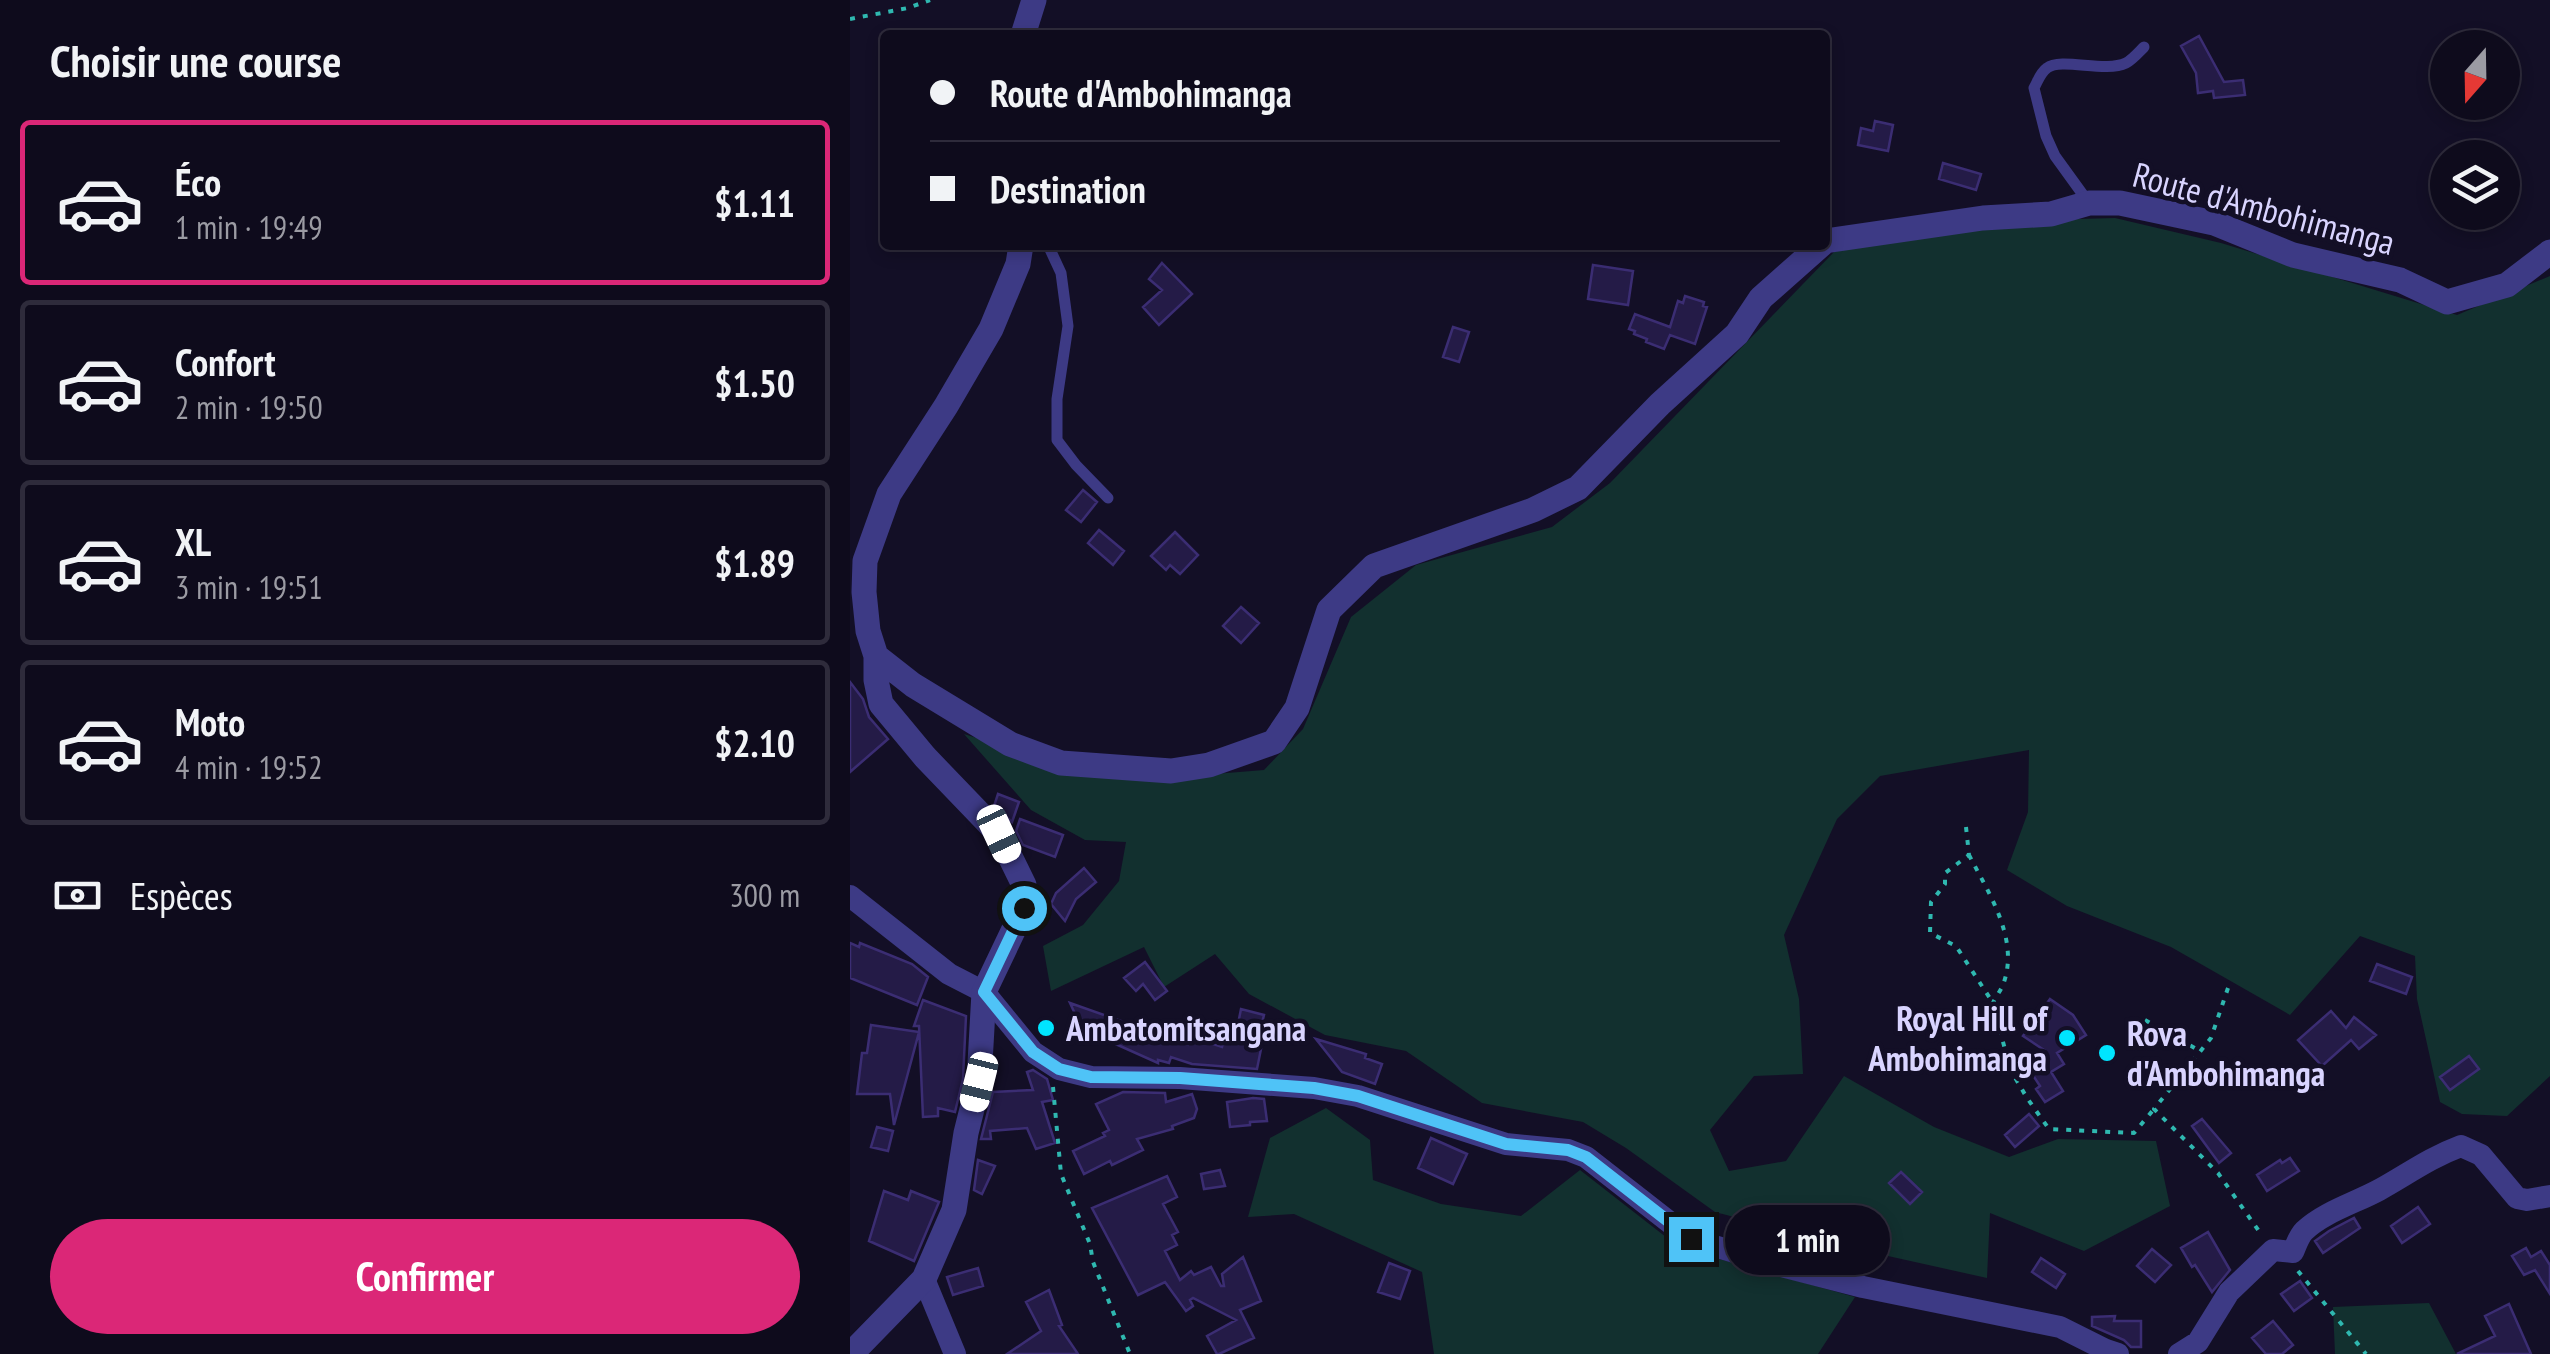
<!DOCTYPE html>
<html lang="fr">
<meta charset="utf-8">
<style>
:root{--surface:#0e0b1c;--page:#1c1929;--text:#f1f3f6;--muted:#9b9ba3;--line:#2e2b3b;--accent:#db2777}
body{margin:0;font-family:"PT Sans Narrow",sans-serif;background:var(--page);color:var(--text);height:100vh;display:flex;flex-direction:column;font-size:38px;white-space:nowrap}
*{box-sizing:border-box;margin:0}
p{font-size:32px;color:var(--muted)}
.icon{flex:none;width:55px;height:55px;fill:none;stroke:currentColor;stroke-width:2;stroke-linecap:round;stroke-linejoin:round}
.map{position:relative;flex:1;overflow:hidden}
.sheet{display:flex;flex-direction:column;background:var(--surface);width:850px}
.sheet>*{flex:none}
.hud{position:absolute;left:30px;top:30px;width:950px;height:220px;border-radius:10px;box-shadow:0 5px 15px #0003,0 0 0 2px var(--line);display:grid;align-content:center;height:220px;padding:0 50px;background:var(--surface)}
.needle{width:65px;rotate:200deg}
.tools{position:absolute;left:1580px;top:30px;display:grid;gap:20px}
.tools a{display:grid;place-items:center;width:90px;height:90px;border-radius:50%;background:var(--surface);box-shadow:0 5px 15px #0003,0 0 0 2px var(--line);font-size:50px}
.end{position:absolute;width:45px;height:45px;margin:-22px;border:12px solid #4fc3f7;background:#111;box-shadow:0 0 0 5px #111}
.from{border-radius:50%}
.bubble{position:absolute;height:70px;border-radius:35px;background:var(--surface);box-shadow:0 5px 15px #0003,0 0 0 2px var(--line);font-size:32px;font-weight:600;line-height:70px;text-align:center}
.car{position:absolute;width:30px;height:60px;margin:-30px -15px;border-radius:12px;box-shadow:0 0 8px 2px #0007;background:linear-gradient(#fff 24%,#345 0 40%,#fff 0 76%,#345 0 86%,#fff 0)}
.hud b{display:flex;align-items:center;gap:35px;height:95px;font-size:38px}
.hud b+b{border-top:2px solid var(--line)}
.hud i{width:25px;height:25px;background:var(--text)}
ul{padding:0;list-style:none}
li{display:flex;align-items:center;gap:30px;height:165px;margin:0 20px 15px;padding:0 30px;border:5px solid var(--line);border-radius:10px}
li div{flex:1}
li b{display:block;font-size:38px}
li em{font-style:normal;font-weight:600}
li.selected{border-color:var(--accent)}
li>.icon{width:90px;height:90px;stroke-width:1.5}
h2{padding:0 50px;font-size:45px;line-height:120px}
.pay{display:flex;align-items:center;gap:25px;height:110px;padding:0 50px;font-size:38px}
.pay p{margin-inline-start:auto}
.action{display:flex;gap:20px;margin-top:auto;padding:20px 50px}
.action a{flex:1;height:115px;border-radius:60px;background:var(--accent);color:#fff;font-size:40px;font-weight:600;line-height:115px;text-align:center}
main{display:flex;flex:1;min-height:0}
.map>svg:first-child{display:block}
.green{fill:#12302f}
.building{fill:#241b47;stroke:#3b2d73;stroke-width:2.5}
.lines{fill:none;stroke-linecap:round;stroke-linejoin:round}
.path{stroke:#2fb8b0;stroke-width:4;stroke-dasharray:5 8;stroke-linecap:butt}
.service{stroke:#3d3a85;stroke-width:11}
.minor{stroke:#3d3a85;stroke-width:22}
.tertiary{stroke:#3d3a85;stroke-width:25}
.route{stroke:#4fc3f7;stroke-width:12}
.poi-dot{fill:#00e5ff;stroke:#130f26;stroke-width:4}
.labels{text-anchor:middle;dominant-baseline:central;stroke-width:9;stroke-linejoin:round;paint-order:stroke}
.street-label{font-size:35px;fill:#d9d4ff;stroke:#130f26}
.poi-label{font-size:35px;font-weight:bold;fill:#d9d4ff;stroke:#130f26;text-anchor:start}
</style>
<main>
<section class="sheet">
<h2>Choisir une course</h2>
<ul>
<li class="selected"><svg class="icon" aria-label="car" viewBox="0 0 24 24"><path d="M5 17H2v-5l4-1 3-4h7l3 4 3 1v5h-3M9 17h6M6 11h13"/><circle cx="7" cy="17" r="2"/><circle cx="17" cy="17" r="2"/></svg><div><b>Éco</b><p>1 min · 19:49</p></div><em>$1.11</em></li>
<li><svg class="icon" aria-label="car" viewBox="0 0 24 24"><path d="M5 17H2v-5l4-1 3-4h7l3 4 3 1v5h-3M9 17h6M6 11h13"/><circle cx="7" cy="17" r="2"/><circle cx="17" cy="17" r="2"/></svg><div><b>Confort</b><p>2 min · 19:50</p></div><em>$1.50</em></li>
<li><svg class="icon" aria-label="car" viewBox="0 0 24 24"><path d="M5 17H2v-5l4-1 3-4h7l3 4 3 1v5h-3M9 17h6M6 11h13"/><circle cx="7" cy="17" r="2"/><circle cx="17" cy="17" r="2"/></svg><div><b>XL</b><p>3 min · 19:51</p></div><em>$1.89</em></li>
<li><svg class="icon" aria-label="car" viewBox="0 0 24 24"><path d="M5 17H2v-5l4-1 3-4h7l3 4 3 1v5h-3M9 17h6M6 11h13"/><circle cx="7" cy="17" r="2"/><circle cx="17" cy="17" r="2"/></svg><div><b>Moto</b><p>4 min · 19:52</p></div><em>$2.10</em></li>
</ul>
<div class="pay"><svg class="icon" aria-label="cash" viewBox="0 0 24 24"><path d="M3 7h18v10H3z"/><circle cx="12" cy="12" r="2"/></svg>Espèces<p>300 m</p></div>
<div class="action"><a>Confirmer</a></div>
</section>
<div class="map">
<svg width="1700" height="1354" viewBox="0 0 1700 1354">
<rect width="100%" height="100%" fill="#130f26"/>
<!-- green -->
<path class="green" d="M1265,218L1371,243L1607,315L1700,276V1076L1657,1116L1612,1114L1590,1102L1567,999L1565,956L1510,936L1440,1015L1321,947L1217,906L1157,870L1178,812L1179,750L1030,776L987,819L934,935L949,999L953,1074L904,1076L860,1130L879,1171L936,1161L994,1076L1084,1127L1159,1157L1208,1139L1306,1141L1320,1206L1234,1251L1140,1213L1137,1278L1011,1250L865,1212L776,1148L733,1122L632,1103L556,1051L475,1035L399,994L365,954L314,987L294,947L201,991L193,946L233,925L269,881L276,842L235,840L181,810L114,734L149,745L328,777L414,770L453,729L501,617L566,565L702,527L760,483L984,252L1113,222Z
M476,1108L520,1140L523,1180L591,1204L671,1216L730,1170L830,1248L1005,1297L968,1354H584L572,1272L444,1214L398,1217L420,1138Z
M1579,1303L1606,1354H1485L1483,1307Z"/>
<!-- building -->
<path class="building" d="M1349,36L1374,82L1393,80L1395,95L1364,98L1363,91L1348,93L1346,73L1331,46Z
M1025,121L1043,125L1038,151L1008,145L1011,128L1023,131Z
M1093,163L1131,174L1126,190L1089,179Z
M312,263L342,294L309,325L293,307L312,290L299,279Z
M743,265L783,271L778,305L738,299Z
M835,296L854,302L853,306L857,307L845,344L820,335L814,349L796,342L797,339L784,334L785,331L779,329L785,314L820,327L828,301L833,303Z
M603,327L619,332L609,362L593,357Z
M233,490L247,502L231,522L216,510Z
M249,530L274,551L263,565L238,543Z
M325,532L348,555L330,574L320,565L316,570L301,556Z
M391,607L409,623L391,643L373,626Z
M0,682L13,699L19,717L38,739L0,772Z
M148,794L169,802L162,822L144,806Z
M170,819L213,835L205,857L173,845L166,831Z
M234,868L246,882L226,899L215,921L201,904L206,893Z
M0,943L9,947L10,943L62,964L78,977L67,1005L0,978Z
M295,962L317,991L305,1000L293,984L286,991L274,978Z
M1527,964L1562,977L1556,994L1520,981Z
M1200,999L1223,1015L1236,1035L1207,1053L1214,1064L1201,1072L1213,1091L1195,1102L1186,1089L1190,1086L1175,1063L1194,1050L1173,1036Z
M73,1000L116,1016L113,1079L105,1112L88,1108V1116L73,1117L69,1026H64Z
M220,1003L339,1045L326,1032L372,1047L377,1027L387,1029L391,1009L414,1015L407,1043L412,1044L407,1069L342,1064L321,1057L319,1063L308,1060V1063L232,1029Z
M1481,1011L1496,1028L1504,1017L1526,1035L1509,1049L1501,1040L1472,1066L1448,1040Z
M21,1025L69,1032L44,1125L40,1094H7L12,1053H17Z
M466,1039L516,1054L515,1058L532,1064L525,1084L492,1072Z
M1619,1056L1629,1069L1600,1090L1590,1077Z
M183,1070L197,1079L203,1100L192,1102L205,1143L186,1149L177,1128L140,1131L141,1139H131L143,1092L183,1090L177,1072Z
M273,1092L315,1093L316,1102L342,1094L347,1109L344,1118L322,1126L323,1129L287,1139L293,1150L262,1165L260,1161L234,1174L223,1151L255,1136L253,1133L259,1130L246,1104Z
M403,1098L414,1099L417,1121L400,1122V1125L380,1127L377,1102Z
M1179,1114L1189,1126L1165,1147L1155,1135Z
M1352,1119L1381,1153L1369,1163L1342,1126Z
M27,1127L43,1131L38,1151L21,1147Z
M581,1138L617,1154L603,1184L568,1168Z
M1440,1158L1449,1171L1417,1191L1407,1175L1430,1160L1432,1163Z
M128,1160L145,1166L132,1194L124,1190Z
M370,1170L375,1186L354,1189L351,1174Z
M1051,1172L1072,1192L1060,1204L1039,1183Z
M317,1176L327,1197L313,1204L328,1232L322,1235L327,1245L315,1251L330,1280L341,1271L344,1275L361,1267L371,1286H374L372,1274L393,1257L411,1301L390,1310L404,1338L369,1354H367L357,1336L386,1320L343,1298L340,1300L343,1306L336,1311L315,1282L288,1295L242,1208Z
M34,1191L58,1200L61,1191L89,1202L64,1261L19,1241Z
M1568,1207L1580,1224L1552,1243L1541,1226Z
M1504,1218L1510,1228L1473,1253L1465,1241L1479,1231Z
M1358,1232L1380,1270L1362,1292L1345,1265L1342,1267L1331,1248Z
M1676,1248L1681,1257L1691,1251L1700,1265V1294L1685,1270L1674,1275L1662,1256Z
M1302,1249L1321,1265L1305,1282L1287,1266Z
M1191,1258L1215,1274L1206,1288L1182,1272Z
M539,1263L560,1271L550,1299L528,1292Z
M128,1268L133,1286L103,1295L97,1277Z
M1450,1281L1462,1298L1444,1311L1431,1294Z
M199,1290L212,1325L209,1326L228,1354H157L191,1331L176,1302Z
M1659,1304L1681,1354H1607L1645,1336L1635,1316Z
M1265,1316L1264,1321H1291V1347H1281L1274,1340L1242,1326V1317Z
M1423,1321L1443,1345L1432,1354H1416L1402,1338Z"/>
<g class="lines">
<!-- path -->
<path class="path" d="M0,19L58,8L80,0
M1116,827L1119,855L1095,873V884L1081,902L1080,933L1106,946L1143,1003L1160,1069L1177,1098L1199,1129L1284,1133L1304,1109
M1119,855C1138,892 1169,938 1154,982C1152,989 1146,996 1143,1003
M1378,988L1361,1038L1304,1109L1368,1173L1411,1234
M1295,1020L1350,1051
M203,1087L211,1174L240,1244L243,1262L280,1354
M1448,1271L1516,1354"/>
<!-- service -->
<path class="service" d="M1239,203L1205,156L1196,136L1184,88C1188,81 1190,73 1197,68C1211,57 1255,73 1276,63C1282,60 1289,52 1294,47
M198,245L211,273L218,326L207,399V440L226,465L258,498"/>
<!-- minor -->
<path class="minor" d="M0,896L99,974L134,992L183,1052L209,1069L241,1077L330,1078L464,1088L508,1096L656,1144L718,1150L736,1157L841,1239L924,1264L1013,1287L1210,1327L1256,1350L1268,1354
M74,1279L105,1354
M1329,1354L1348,1342L1379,1292L1423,1250L1443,1252C1446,1245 1449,1236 1454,1231C1474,1212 1505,1203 1529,1190C1558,1174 1579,1158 1611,1146L1631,1155L1667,1198L1677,1200L1700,1196"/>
<!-- tertiary -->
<path class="tertiary" d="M173,35L184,0
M975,241L1133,218L1201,214L1239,203H1270L1364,223L1443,255L1550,280L1597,302L1657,285L1700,252
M26,656L63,685L160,744L211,763L321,771L359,765L424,742L447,708L479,610L524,566L683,510L728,488L810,404L887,334L911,298L971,245
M1,1354L74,1279L104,1210L116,1133L129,1081L134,992L174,908V885L149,834L75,757L31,704L26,680V656L18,631L14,592L15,561L39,494L96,406L141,329L168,264L171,245"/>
</g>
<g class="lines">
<!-- route -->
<path class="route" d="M174,908L134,992L183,1052L209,1069L241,1077L330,1078L464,1088L508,1096L656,1144L718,1150L736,1157L841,1239"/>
</g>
<!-- markers -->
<g class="poi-dot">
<circle cx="196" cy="1028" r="10"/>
<circle cx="1217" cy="1038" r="10"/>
<circle cx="1257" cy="1053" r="10"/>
</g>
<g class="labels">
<!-- street labels -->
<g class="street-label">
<text transform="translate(1414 208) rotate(15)">Route d'Ambohimanga</text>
</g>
<!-- poi labels -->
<g class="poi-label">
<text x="1197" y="1018" text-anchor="end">Royal Hill of<tspan x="1197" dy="40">Ambohimanga</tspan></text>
<text x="216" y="1028">Ambatomitsangana</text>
<text x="1277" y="1033">Rova<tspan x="1277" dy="40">d'Ambohimanga</tspan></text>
</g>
</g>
</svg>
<div class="tools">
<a><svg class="needle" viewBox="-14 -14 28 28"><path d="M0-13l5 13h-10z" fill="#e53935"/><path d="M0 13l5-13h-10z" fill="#9b9ba3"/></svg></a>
<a><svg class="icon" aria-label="layers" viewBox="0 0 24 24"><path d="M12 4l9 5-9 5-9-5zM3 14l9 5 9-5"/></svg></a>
</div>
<i class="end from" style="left:174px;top:908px"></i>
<i class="end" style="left:841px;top:1239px"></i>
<div class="bubble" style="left:875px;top:1205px;width:165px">1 min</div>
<i class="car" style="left:149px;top:834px;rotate:155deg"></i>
<i class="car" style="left:129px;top:1082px;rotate:194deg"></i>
<div class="hud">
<b><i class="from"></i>Route d'Ambohimanga</b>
<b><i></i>Destination</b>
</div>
</div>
</main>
